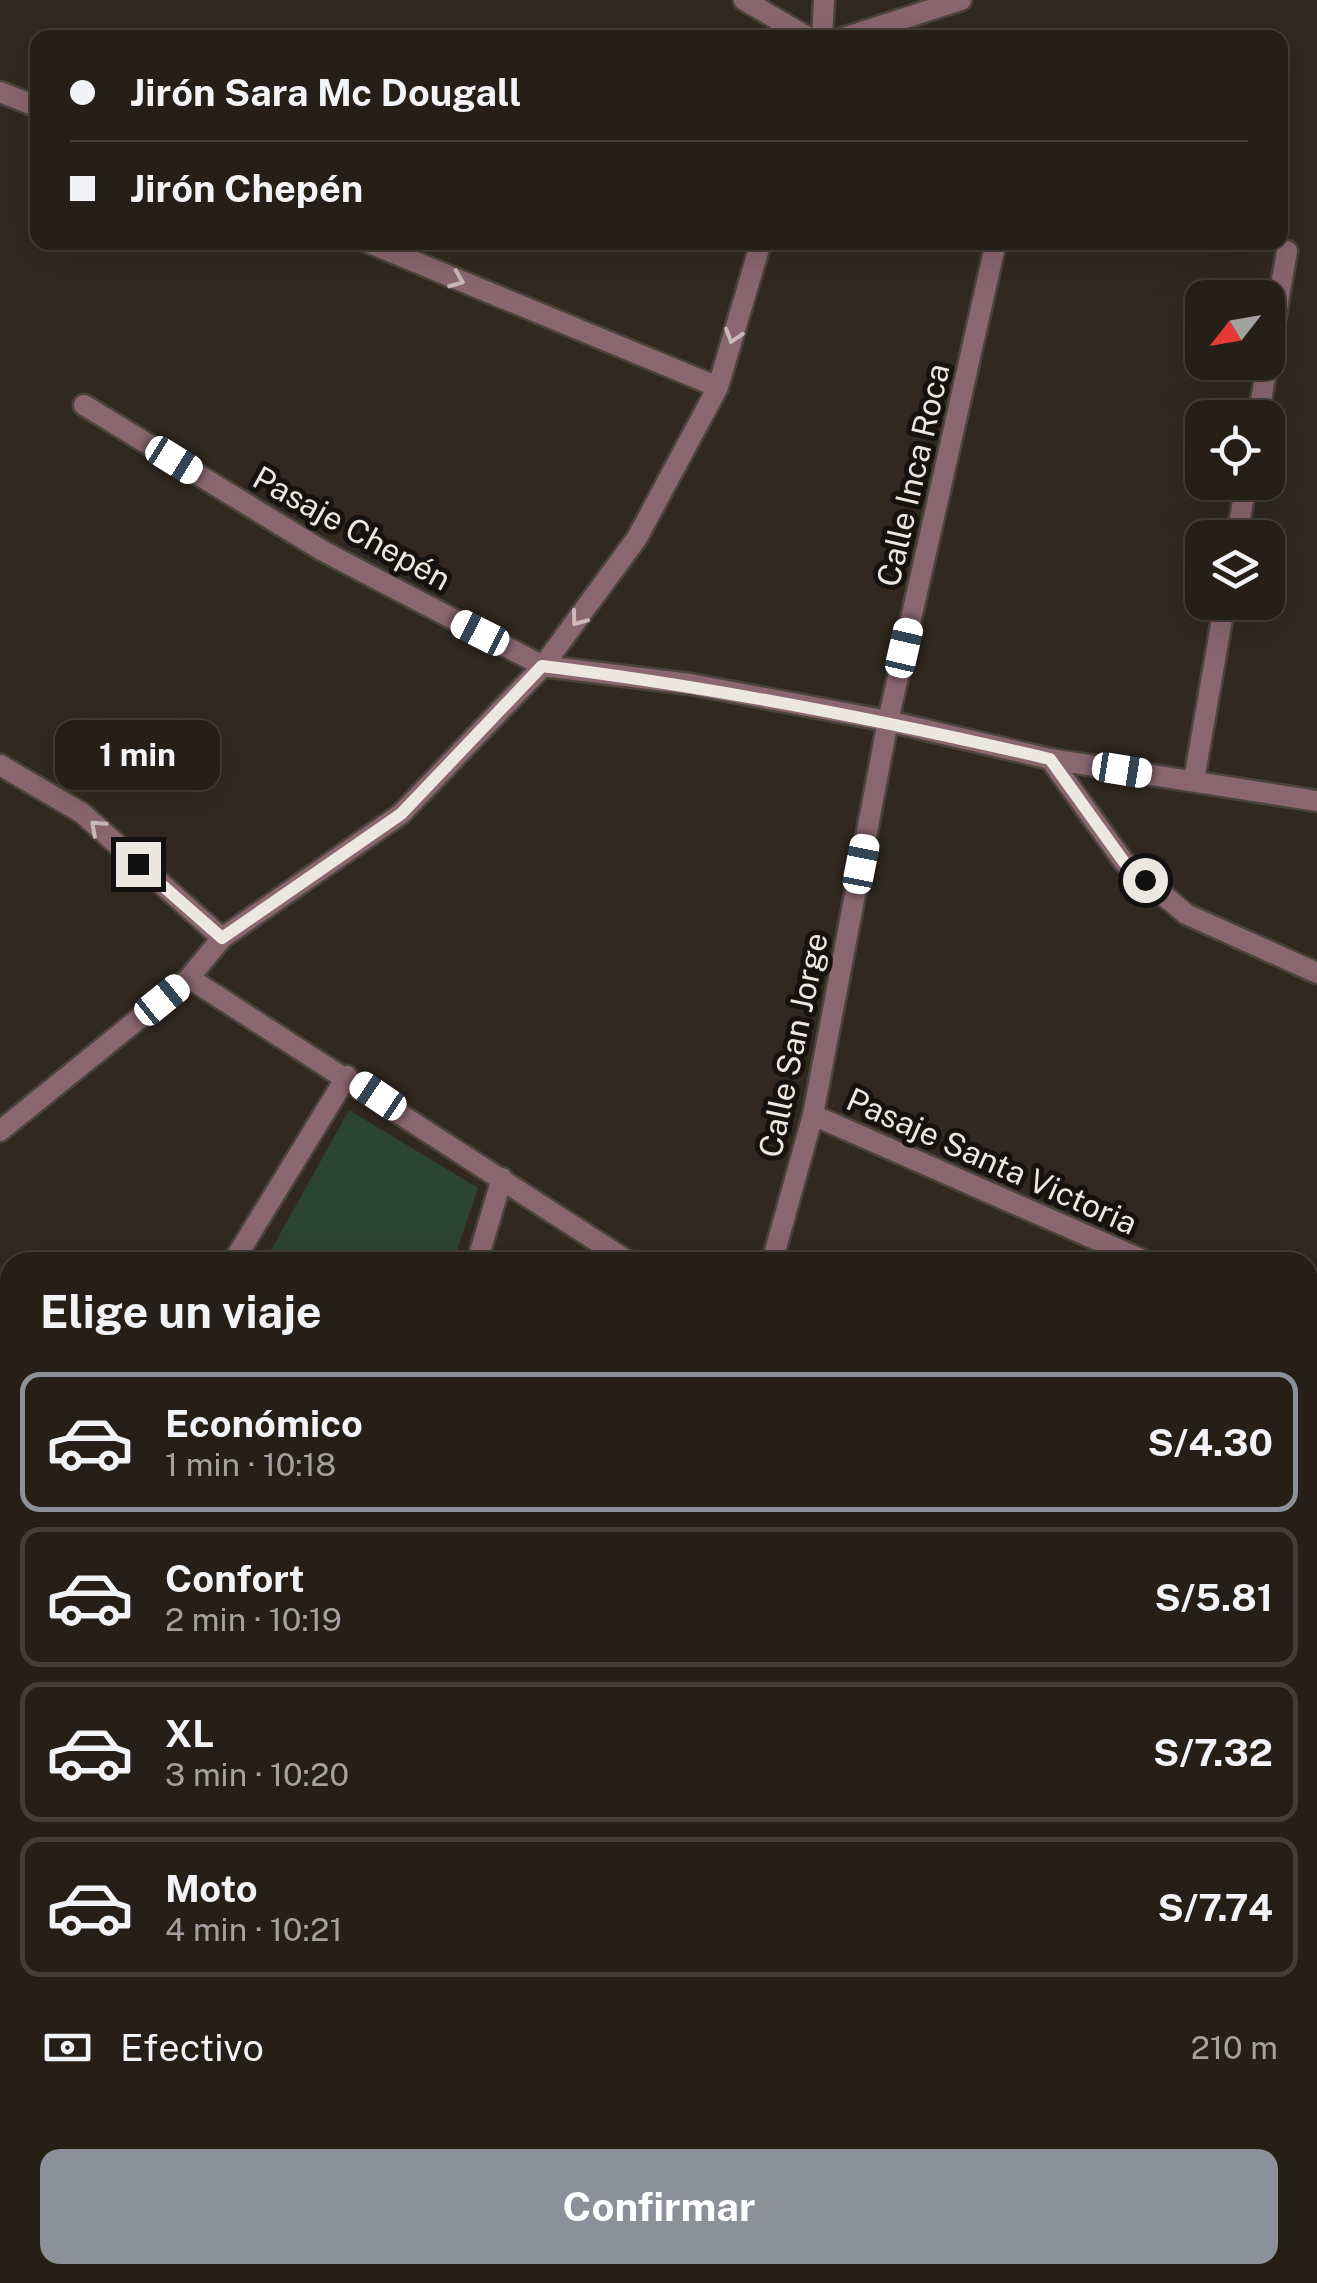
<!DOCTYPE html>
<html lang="es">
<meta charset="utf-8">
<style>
:root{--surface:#251f17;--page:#2d2720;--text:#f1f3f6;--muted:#a3a2a1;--line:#423d36;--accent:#8c9099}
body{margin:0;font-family:"Public Sans",sans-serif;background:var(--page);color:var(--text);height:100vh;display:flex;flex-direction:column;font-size:38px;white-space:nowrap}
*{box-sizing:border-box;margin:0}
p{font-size:32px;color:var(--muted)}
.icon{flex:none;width:55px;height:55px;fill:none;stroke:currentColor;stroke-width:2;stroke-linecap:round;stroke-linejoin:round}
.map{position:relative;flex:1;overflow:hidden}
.details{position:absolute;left:0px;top:1252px;width:1318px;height:1032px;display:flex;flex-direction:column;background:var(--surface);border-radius:30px 30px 0 0;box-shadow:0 10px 40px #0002,0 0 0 2px var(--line)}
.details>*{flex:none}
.guide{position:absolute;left:30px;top:30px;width:1258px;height:220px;border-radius:20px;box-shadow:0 10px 40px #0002,0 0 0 2px var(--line);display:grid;align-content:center;height:220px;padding:0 40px;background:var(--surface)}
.needle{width:65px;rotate:239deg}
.fabs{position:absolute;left:1185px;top:280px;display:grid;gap:20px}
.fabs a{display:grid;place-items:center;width:100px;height:100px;border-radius:20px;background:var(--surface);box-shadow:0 10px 40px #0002,0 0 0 2px var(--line);font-size:50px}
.end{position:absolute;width:45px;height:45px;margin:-22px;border:12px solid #ede7e1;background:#111;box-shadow:0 0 0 5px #111}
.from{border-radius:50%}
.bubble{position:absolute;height:70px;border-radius:20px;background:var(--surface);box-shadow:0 10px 40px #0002,0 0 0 2px var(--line);font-size:32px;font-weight:700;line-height:70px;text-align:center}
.car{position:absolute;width:30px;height:60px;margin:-30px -15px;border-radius:12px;box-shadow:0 0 8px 2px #0007;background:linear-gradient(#fff 24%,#345 0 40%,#fff 0 76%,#345 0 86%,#fff 0)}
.guide b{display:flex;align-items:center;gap:35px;height:95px;font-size:38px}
.guide b+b{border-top:2px solid var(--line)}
.guide i{width:25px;height:25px;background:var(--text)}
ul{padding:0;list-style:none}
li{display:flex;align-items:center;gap:30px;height:140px;margin:0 20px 15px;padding:0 20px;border:5px solid var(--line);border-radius:20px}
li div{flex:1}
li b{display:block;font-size:38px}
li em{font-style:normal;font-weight:700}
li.active{border-color:var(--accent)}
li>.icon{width:90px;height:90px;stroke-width:1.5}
h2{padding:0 40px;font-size:45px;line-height:120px}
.pay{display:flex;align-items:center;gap:25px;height:110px;padding:0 40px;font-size:38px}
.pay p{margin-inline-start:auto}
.button{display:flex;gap:20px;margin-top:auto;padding:20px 40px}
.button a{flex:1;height:115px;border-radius:20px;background:var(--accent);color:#fff;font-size:40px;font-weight:700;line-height:115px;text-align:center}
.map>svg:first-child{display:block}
.green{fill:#2c4432}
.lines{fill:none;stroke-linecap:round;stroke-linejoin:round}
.street-casing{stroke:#4b443a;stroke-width:25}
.street{stroke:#8a6670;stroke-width:20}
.oneway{stroke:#cabab9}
.route{stroke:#ede7e1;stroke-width:12}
.labels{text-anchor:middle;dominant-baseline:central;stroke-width:10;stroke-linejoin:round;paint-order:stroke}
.street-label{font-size:32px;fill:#ede7e1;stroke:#16120e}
</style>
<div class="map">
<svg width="1317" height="2283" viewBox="0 0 1317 2283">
<rect width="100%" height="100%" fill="#31291f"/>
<!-- green -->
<path class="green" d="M349,1110L478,1188L453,1262L265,1261Z
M805,2275H1086L1081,2283H801Z"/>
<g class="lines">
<defs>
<path id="street" d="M744,0L809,38
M822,38L824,0
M843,38L961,0
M0,92L38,107
M367,242L718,387
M84,405L323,551L543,666L690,684L888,721L1050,759L1317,801
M1258,418L1287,251
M1237,538L1246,482
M1050,759L1124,862L1186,914L1317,973
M0,765L82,813L222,938
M1194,780L1225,602
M189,978L629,1262
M813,1115L1147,1262
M0,1131L189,978L222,938L401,814L543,666L637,538L718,387L761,242
M233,1262L347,1076
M477,1262L502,1178
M772,1262L813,1115L888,721L996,242
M1308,1342L1317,1347
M0,1678L10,1656
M1308,1680L1317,1685
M1308,1892L1317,1874
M1308,2009L1317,2014
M0,2186L10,2164
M1186,2275L1203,2283
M321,2283L325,2275
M769,2283L773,2275
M1109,2283L1113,2275"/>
</defs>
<!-- street casing -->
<use href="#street" class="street-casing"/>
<!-- street -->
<use href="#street" class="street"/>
</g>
<!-- one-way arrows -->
<defs><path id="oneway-chevron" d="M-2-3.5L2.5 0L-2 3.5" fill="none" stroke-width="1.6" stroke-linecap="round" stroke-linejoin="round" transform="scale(2.5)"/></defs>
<g class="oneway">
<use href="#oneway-chevron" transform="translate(457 280) rotate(22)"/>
<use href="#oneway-chevron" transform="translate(733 336) rotate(107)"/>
<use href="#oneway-chevron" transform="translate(578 619) rotate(127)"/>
<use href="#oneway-chevron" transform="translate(97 827) rotate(-138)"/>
</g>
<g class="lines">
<!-- route -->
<path class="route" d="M138,864L222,938L401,814L542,666C714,687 882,720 1050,759L1124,862L1145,880"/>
</g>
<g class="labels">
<!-- street labels -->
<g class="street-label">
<text transform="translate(913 475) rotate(-77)">Calle Inca Roca</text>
<text transform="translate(352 528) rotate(29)">Pasaje Chepén</text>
<text transform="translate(793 1045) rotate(-78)">Calle San Jorge</text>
<text transform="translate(992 1161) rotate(24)">Pasaje Santa Victoria</text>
</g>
</g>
</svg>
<div class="fabs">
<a><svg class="needle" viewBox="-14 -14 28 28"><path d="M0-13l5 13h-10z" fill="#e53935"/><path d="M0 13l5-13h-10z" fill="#a3a2a1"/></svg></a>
<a><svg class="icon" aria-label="locate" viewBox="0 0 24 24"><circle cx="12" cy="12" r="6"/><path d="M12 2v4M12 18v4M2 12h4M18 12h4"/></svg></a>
<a><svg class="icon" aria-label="layers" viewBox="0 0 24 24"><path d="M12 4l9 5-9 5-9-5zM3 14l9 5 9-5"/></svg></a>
</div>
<i class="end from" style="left:1145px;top:880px"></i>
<i class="end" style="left:138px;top:864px"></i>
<div class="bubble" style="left:55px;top:720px;width:165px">1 min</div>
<i class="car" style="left:174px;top:460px;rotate:122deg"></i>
<i class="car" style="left:480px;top:633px;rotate:297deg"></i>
<i class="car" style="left:904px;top:648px;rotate:13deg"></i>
<i class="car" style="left:1122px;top:770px;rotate:99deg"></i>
<i class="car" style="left:861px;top:864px;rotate:11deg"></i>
<i class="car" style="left:162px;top:1000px;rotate:51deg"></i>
<i class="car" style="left:378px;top:1096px;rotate:304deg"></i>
<div class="guide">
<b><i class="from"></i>Jirón Sara Mc Dougall</b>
<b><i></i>Jirón Chepén</b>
</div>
<section class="details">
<h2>Elige un viaje</h2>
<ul>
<li class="active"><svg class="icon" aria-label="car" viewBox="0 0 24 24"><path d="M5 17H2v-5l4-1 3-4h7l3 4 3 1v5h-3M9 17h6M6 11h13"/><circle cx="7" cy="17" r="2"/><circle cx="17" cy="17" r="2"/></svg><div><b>Económico</b><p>1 min · 10:18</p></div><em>S/4.30</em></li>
<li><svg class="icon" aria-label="car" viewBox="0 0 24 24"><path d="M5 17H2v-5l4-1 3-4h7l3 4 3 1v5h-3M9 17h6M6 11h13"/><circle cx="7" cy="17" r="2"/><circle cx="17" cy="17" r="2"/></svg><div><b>Confort</b><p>2 min · 10:19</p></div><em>S/5.81</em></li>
<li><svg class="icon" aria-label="car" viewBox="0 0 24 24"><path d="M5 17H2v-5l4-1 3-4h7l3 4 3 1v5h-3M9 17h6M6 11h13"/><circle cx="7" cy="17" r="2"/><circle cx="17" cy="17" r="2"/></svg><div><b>XL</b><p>3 min · 10:20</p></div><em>S/7.32</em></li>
<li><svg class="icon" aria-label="car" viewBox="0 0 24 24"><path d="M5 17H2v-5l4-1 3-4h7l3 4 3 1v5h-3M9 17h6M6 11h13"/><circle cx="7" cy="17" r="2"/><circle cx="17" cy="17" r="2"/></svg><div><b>Moto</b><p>4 min · 10:21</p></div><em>S/7.74</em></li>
</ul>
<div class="pay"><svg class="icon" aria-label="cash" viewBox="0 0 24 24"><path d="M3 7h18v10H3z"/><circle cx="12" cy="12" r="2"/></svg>Efectivo<p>210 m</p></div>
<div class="button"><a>Confirmar</a></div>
</section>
</div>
